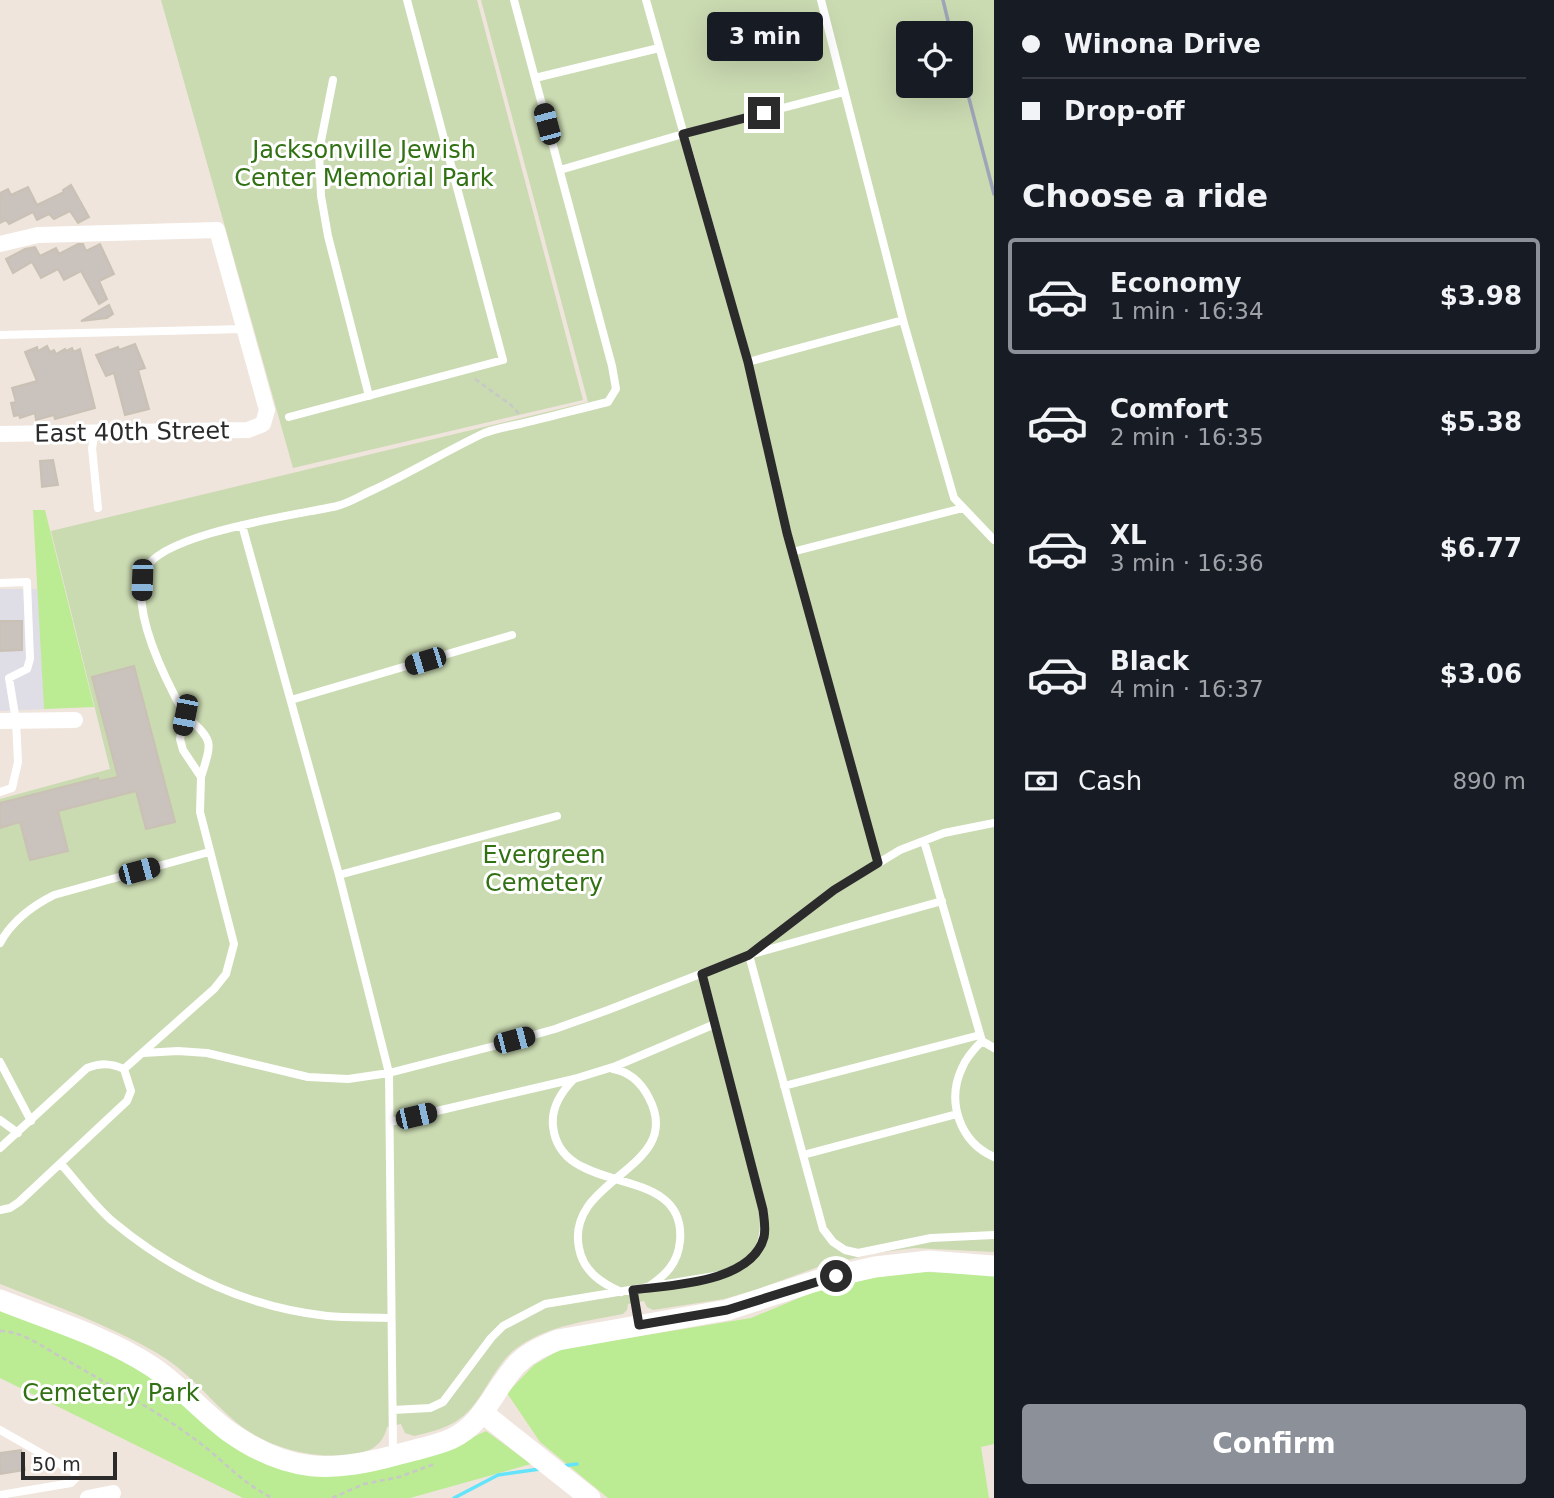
<!DOCTYPE html>
<meta charset="utf-8">
<style>
:root{--surface:#171b24;--page:#20242c;--text:#f1f3f6;--muted:#9ea1a6;--line:#363941;--accent:#8c9099}
body{margin:0;font-family:"DejaVu Sans",sans-serif;background:var(--page);color:var(--text);height:100vh;display:flex;flex-direction:column;font-size:26px;white-space:nowrap}
*{box-sizing:border-box;margin:0}
p{font-size:23px;color:var(--muted)}
.icon{flex:none;width:38px;height:38px;fill:none;stroke:currentColor;stroke-width:2;stroke-linecap:round;stroke-linejoin:round}
.map{position:relative;flex:1;overflow:hidden}
.panel{display:flex;flex-direction:column;background:var(--surface);width:560px}
.panel>*{flex:none}
.top-card{display:grid;align-content:center;height:154px;padding:0 28px;background:var(--surface)}
.buttons{position:absolute;left:896px;top:21px;display:grid;gap:14px}
.buttons a{display:grid;place-items:center;width:77px;height:77px;border-radius:7px;background:var(--surface);box-shadow:0 7px 28px #0002;font-size:35px}
.scale{position:absolute;left:21px;bottom:18px;width:96px;box-sizing:border-box;padding-left:7px;border:4px solid #2b2b2b;border-top:0;font-size:19px;line-height:24px;white-space:nowrap;color:#2b2b2b;-webkit-text-stroke:5px #fff;paint-order:stroke}
.end{position:absolute;width:32px;height:32px;margin:-16px;border:9px solid #2b2b2b;background:#fff;box-shadow:0 0 0 4px #fff}
.from{border-radius:50%}
.bubble{position:absolute;height:49px;border-radius:7px;background:var(--surface);box-shadow:0 7px 28px #0002;font-size:23px;font-weight:700;line-height:49px;text-align:center}
.car{position:absolute;width:21px;height:42px;margin:-21px -10px;border-radius:9px;box-shadow:0 0 5px 2px #0007;background:linear-gradient(#222 24%,#8ab4d8 0 40%,#222 0 76%,#8ab4d8 0 86%,#222 0)}
.top-card b{display:flex;align-items:center;gap:24px;height:66px;font-size:26px}
.top-card b+b{border-top:2px solid var(--line)}
.top-card i{width:18px;height:18px;background:var(--text)}
ul{padding:0;list-style:none}
li{display:flex;align-items:center;gap:21px;height:116px;margin:0 14px 10px;padding:0 14px;border:4px solid transparent;border-radius:7px}
li div{flex:1}
li b{display:block;font-size:26px}
li em{font-style:normal;font-weight:700}
li.active{border-color:var(--accent)}
li>.icon{width:63px;height:63px;stroke-width:1.5}
h2{padding:0 28px;font-size:32px;line-height:84px}
.pay{display:flex;align-items:center;gap:18px;height:77px;padding:0 28px;font-size:26px}
.pay p{margin-inline-start:auto}
.cta{display:flex;gap:14px;margin-top:auto;padding:14px 28px}
.cta a{flex:1;height:80px;border-radius:7px;background:var(--accent);color:#fff;font-size:28px;font-weight:700;line-height:80px;text-align:center}
main{display:flex;flex:1;min-height:0}
.map>svg:first-child{display:block}
.industrial{fill:#dfdde6}
.green{fill:#bbeb93}
.cemetery{fill:#cadab1;fill-rule:evenodd}
.lines{fill:none;stroke-linecap:round;stroke-linejoin:round}
.stream{stroke:#64e4fb;stroke-width:3.5}
.building{fill:#cac2bc;stroke:#cac1b5;stroke-width:2}
.path{stroke:#c8c8c8;stroke-width:2.5;stroke-dasharray:5 3.5;stroke-linecap:butt}
.lane{stroke:#fff;stroke-width:8}
.street{stroke:#fff;stroke-width:16}
.secondary{stroke:#fff;stroke-width:21}
.rail{stroke:#9ea5b8;stroke-width:3.5}
.route{stroke:#2b2b2b;stroke-width:9}
.labels{text-anchor:middle;dominant-baseline:central;stroke-width:6;stroke-linejoin:round;paint-order:stroke}
.park-label{font-size:24px;fill:#317113;stroke:#fff}
.street-label{font-size:24px;fill:#2b2b2b;stroke:#fff}
</style>
<main>
<div class="map">
<svg width="994" height="1498" viewBox="0 0 994 1498">
<rect width="100%" height="100%" fill="#efe5dc"/>
<!-- industrial -->
<path class="industrial" d="M0,589H38L44,709L0,711Z"/>
<!-- green -->
<path class="green" d="M33,510H45L94,707L44,709Z
M927,1272L994,1275V1444L981,1447L989,1498H608L540,1442L507,1393L534,1365L561,1349L751,1318L811,1293L885,1274Z
M0,1306L142,1367L275,1464L459,1444L486,1431L531,1464L410,1498H243L0,1378Z"/>
<!-- cemetery -->
<path class="cemetery" d="M161,0H477L583,400L293,468Z
M481,0H994V1252L914,1248L876,1253L818,1267L755,1290L724,1299L653,1310L647,1307L644,1301L628,1304L627,1310L623,1314C588,1321 551,1325 521,1345C491,1364 485,1404 455,1422C443,1429 428,1433 414,1436L405,1433L401,1424L387,1427C382,1448 367,1453 347,1455C305,1459 260,1445 229,1416C205,1394 185,1369 157,1353C107,1324 53,1305 0,1284V799L110,769L51,531L588,402ZM908,33H961V86H908Z"/>
<g class="lines">
<!-- stream -->
<path class="stream" d="M562,1466L577,1464
M454,1498L498,1475L540,1469"/>
</g>
<!-- building -->
<path class="building" d="M71,185L89,217L78,223L70,211L54,219L49,214L37,220L33,212L9,224L6,220L0,223V193L8,189L11,195L28,187L37,205L64,192L63,190Z
M78,244H83L86,251L100,244L114,274L99,281L107,299L99,304L81,271L64,280L58,269L41,278L32,262L13,273L6,259L25,249L35,247L40,256L56,248L59,254Z
M109,305L113,314L107,318L81,321Z
M135,344L145,368L138,370L149,409L125,415L114,373L106,376L96,355L118,347L119,350Z
M47,346L50,352L54,350L56,354L65,349L66,351L72,348L74,352L80,349L95,408L55,419L54,415L36,420L35,413L20,418L19,415L14,416L11,403L16,402L12,388L37,381L25,352L37,347L38,351Z
M53,460L58,485L42,487L40,461Z
M0,621H22V650L0,651Z
M134,666L175,822L146,829L136,791L58,811L68,851L30,860L20,822L0,828V803L98,778L99,781L118,777L92,677Z
M21,1450L25,1470L0,1474V1453Z"/>
<g class="lines">
<!-- path -->
<path class="path" d="M475,379L511,405L519,414
M0,1331C24,1331 47,1350 68,1361C113,1387 159,1412 200,1443C225,1462 244,1485 273,1498
M332,1498L364,1484L399,1477L434,1464"/>
<!-- lane -->
<path class="lane" d="M646,0L748,362L787,532L878,863
M821,0L903,320L954,498L994,540
M535,78L659,48
M333,80L319,151L321,196L328,236L369,396
M560,170L683,134L844,92
M0,335L244,329
M748,362L903,320
M289,417L503,360L407,0
M95,433L92,448L98,508
M242,525L339,875L389,1073L393,1453
M792,552L963,508
M0,583L27,582L30,659L27,669L9,678L16,721L18,762L12,788L0,792
M291,700L512,635
M185,715C213,741 213,739 201,777
M924,841L982,1041L994,1048
M339,875L557,816
M942,901L749,955L823,1229L833,1242L845,1250L858,1253L931,1238L994,1235
M0,943C12,921 32,906 54,895L209,852
M982,1041C974,1049 966,1058 962,1068C946,1102 960,1142 994,1157
M143,1053L178,1051L207,1053L308,1077L348,1079L389,1073L494,1046L555,1029L608,1010L749,955L834,890L900,850L944,833L994,823
M0,1062L31,1121
M124,1069L214,989L226,974L234,944L200,812L201,777L183,750L180,739L185,715C166,681 129,609 145,570C161,533 297,515 337,506C349,503 360,496 371,491C408,474 443,453 480,435C492,429 507,427 520,424C550,417 579,409 608,402L616,389L612,366L514,0
M613,1069C630,1072 641,1082 649,1098C686,1169 565,1177 579,1248C583,1271 601,1283 621,1292
M574,1079C561,1092 551,1107 553,1126C560,1200 687,1160 680,1241C678,1263 666,1275 648,1287
M784,1086L980,1035
M0,1120L18,1133
M390,1122L574,1079L616,1066L715,1024
M0,1148L87,1068C101,1063 111,1063 124,1069L131,1091L127,1101L19,1202L10,1208L0,1210
M803,1155L957,1114
M61,1164C77,1182 93,1204 111,1220C173,1272 246,1307 327,1316C348,1318 370,1317 391,1318
M633,1290L639,1325
M393,1410L430,1408L443,1402L491,1338L503,1326L545,1304L721,1275C755,1262 768,1247 763,1210L702,973
M0,1430L74,1472L76,1478L71,1483L0,1495"/>
<!-- street -->
<path class="street" d="M0,244L38,235L217,230L267,410L263,424L248,430L0,434
M0,721L75,720
M88,1498L113,1493"/>
<!-- secondary -->
<path class="secondary" d="M0,1300C50,1320 105,1336 151,1366C180,1385 201,1411 228,1431C288,1474 332,1473 400,1454C417,1449 435,1446 451,1439C484,1424 494,1389 517,1364C529,1352 543,1346 558,1340L727,1310L822,1279L875,1267L929,1261L994,1266
M483,1413L590,1498"/>
<!-- rail -->
<path class="rail" d="M943,0L951,33
M961,68L994,194"/>
</g>
<g class="lines">
<!-- route -->
<path class="route" d="M764,113L683,134L748,362L787,533L878,863L834,890L749,955L702,974L763,1210C764,1219 766,1228 764,1237C752,1283 671,1285 633,1290L639,1325L727,1310L836,1276"/>
</g>
<g class="labels">
<!-- park labels -->
<g class="park-label">
<text x="364" y="150">Jacksonville Jewish<tspan x="364" dy="28">Center Memorial Park</tspan></text>
<text x="544" y="855">Evergreen<tspan x="544" dy="28">Cemetery</tspan></text>
<text x="111" y="1393">Cemetery Park</text>
</g>
<!-- street labels -->
<g class="street-label">
<text transform="translate(132 432) rotate(-1)">East 40th Street</text>
</g>
</g>
</svg>
<div class="buttons">
<a><svg class="icon" aria-label="locate" viewBox="0 0 24 24"><circle cx="12" cy="12" r="6"/><path d="M12 2v4M12 18v4M2 12h4M18 12h4"/></svg></a>
</div>
<div class="scale">50 m</div>
<i class="end from" style="left:836px;top:1276px"></i>
<i class="end" style="left:764px;top:113px"></i>
<div class="bubble" style="left:707px;top:12px;width:116px">3 min</div>
<i class="car" style="left:547px;top:124px;rotate:345deg"></i>
<i class="car" style="left:142px;top:580px;rotate:182deg"></i>
<i class="car" style="left:425px;top:661px;rotate:253deg"></i>
<i class="car" style="left:185px;top:715px;rotate:191deg"></i>
<i class="car" style="left:139px;top:871px;rotate:75deg"></i>
<i class="car" style="left:514px;top:1040px;rotate:75deg"></i>
<i class="car" style="left:416px;top:1116px;rotate:77deg"></i>
</div>
<section class="panel">
<div class="top-card">
<b><i class="from"></i>Winona Drive</b>
<b><i></i>Drop-off</b>
</div>
<h2>Choose a ride</h2>
<ul>
<li class="active"><svg class="icon" aria-label="car" viewBox="0 0 24 24"><path d="M5 17H2v-5l4-1 3-4h7l3 4 3 1v5h-3M9 17h6M6 11h13"/><circle cx="7" cy="17" r="2"/><circle cx="17" cy="17" r="2"/></svg><div><b>Economy</b><p>1 min · 16:34</p></div><em>$3.98</em></li>
<li><svg class="icon" aria-label="car" viewBox="0 0 24 24"><path d="M5 17H2v-5l4-1 3-4h7l3 4 3 1v5h-3M9 17h6M6 11h13"/><circle cx="7" cy="17" r="2"/><circle cx="17" cy="17" r="2"/></svg><div><b>Comfort</b><p>2 min · 16:35</p></div><em>$5.38</em></li>
<li><svg class="icon" aria-label="car" viewBox="0 0 24 24"><path d="M5 17H2v-5l4-1 3-4h7l3 4 3 1v5h-3M9 17h6M6 11h13"/><circle cx="7" cy="17" r="2"/><circle cx="17" cy="17" r="2"/></svg><div><b>XL</b><p>3 min · 16:36</p></div><em>$6.77</em></li>
<li><svg class="icon" aria-label="car" viewBox="0 0 24 24"><path d="M5 17H2v-5l4-1 3-4h7l3 4 3 1v5h-3M9 17h6M6 11h13"/><circle cx="7" cy="17" r="2"/><circle cx="17" cy="17" r="2"/></svg><div><b>Black</b><p>4 min · 16:37</p></div><em>$3.06</em></li>
</ul>
<div class="pay"><svg class="icon" aria-label="cash" viewBox="0 0 24 24"><path d="M3 7h18v10H3z"/><circle cx="12" cy="12" r="2"/></svg>Cash<p>890 m</p></div>
<div class="cta"><a>Confirm</a></div>
</section>
</main>
